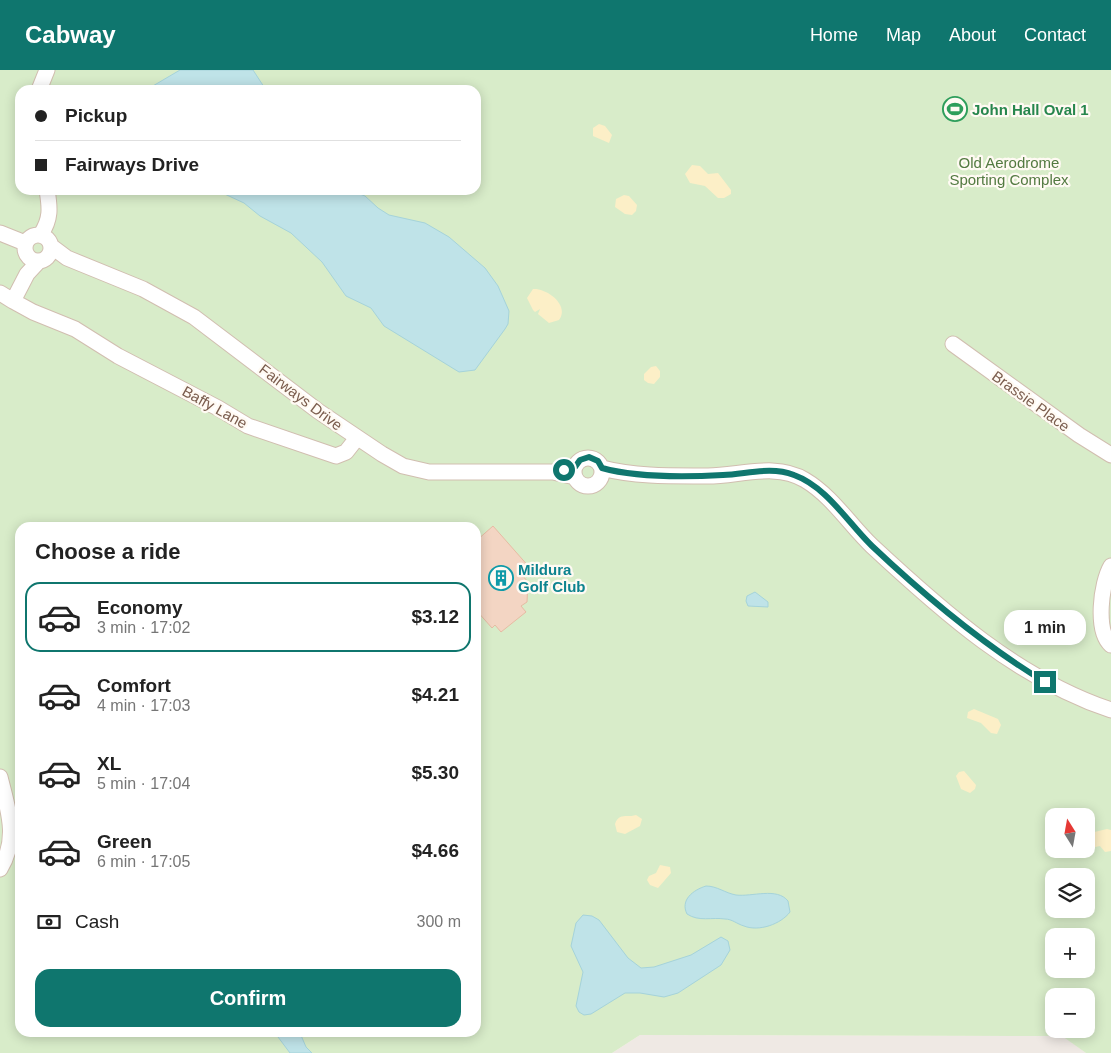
<!DOCTYPE html>
<meta charset="utf-8">
<style>
:root{--surface:#fff;--page:#f6f6f6;--text:#222;--muted:#767676;--line:#e0e0e0;--accent:#0f766e}
body{margin:0;font-family:Helvetica,sans-serif;background:var(--page);color:var(--text);height:100vh;display:flex;flex-direction:column;font-size:19px;white-space:nowrap}
*{box-sizing:border-box;margin:0}
p{font-size:16px;color:var(--muted)}
.icon{flex:none;width:28px;height:28px;fill:none;stroke:currentColor;stroke-width:2;stroke-linecap:round;stroke-linejoin:round}
.map{position:relative;flex:1;overflow:hidden}
.details{position:absolute;left:15px;top:452px;width:466px;height:515px;display:flex;flex-direction:column;background:var(--surface);border-radius:15px;box-shadow:0 2px 12px #0003}
.details>*{flex:none}
.banner{position:absolute;left:15px;top:15px;width:466px;height:110px;border-radius:15px;box-shadow:0 2px 12px #0003;display:grid;align-content:center;height:110px;padding:0 20px;background:var(--surface)}
.needle{width:32px;rotate:349deg}
.controls{position:absolute;left:1045px;top:738px;display:grid;gap:10px}
.controls a{display:grid;place-items:center;width:50px;height:50px;border-radius:10px;background:var(--surface);box-shadow:0 2px 12px #0003;font-size:25px}
.end{position:absolute;width:22px;height:22px;margin:-11px;border:6px solid #0f766e;background:#fff;box-shadow:0 0 0 2px #fff}
.from{border-radius:50%}
.bubble{position:absolute;height:35px;border-radius:15px;background:var(--surface);box-shadow:0 2px 12px #0003;font-size:16px;font-weight:800;line-height:35px;text-align:center}
.banner b{display:flex;align-items:center;gap:18px;height:48px;font-size:19px}
.banner b+b{border-top:1px solid var(--line)}
.banner i{width:12px;height:12px;background:var(--text)}
ul{padding:0;list-style:none}
li{display:flex;align-items:center;gap:15px;height:70px;margin:0 10px 8px;padding:0 10px;border:2px solid transparent;border-radius:15px}
li div{flex:1}
li b{display:block;font-size:19px}
li em{font-style:normal;font-weight:800}
li.current{border-color:var(--accent)}
li>.icon{width:45px;height:45px;stroke-width:1.5}
h2{padding:0 20px;font-size:22px;line-height:60px}
.pay{display:flex;align-items:center;gap:12px;height:55px;padding:0 20px;font-size:19px}
.pay p{margin-inline-start:auto}
.action{display:flex;gap:10px;margin-top:auto;padding:10px 20px}
.action a{flex:1;height:58px;border-radius:15px;background:var(--accent);color:#fff;font-size:20px;font-weight:800;line-height:58px;text-align:center}
header{display:flex;align-items:center;gap:30px;box-sizing:border-box;height:70px;padding:0 25px;background:var(--accent);color:#fff}
header strong{font-size:24px}
nav{display:flex;gap:28px;margin-inline-start:auto;font-size:18px}
.map>svg:first-child{display:block}
.industrial{fill:#efe9e4}
.green{fill:#d8ecc9;fill-rule:evenodd}
.sand{fill:#fcefc7}
.water{fill:#bfe3e8;stroke:#a5d3da}
.building{fill:#f3d5c3;stroke:#e6bba3}
.lines{fill:none;stroke-linecap:round;stroke-linejoin:round}
.minor-casing{stroke:#d1beb0;stroke-width:17}
.minor{stroke:#fff;stroke-width:15}
.route{stroke:#0f766e;stroke-width:6}
.labels{text-anchor:middle;dominant-baseline:central;stroke-width:4.5;stroke-linejoin:round;paint-order:stroke}
.leisure-label{font-size:15px;font-weight:bold;fill:#27864d;stroke:#fffaf3;text-anchor:start}
.park-label{font-size:15px;fill:#537a41;stroke:#fffaf3}
.street-label{font-size:15px;fill:#7a5c4d;stroke:#fffaf3}
.culture-label{font-size:15px;font-weight:bold;fill:#0d838f;stroke:#fffaf3;text-anchor:start}
</style>
<header>
<strong>Cabway</strong>
<nav><a>Home</a><a>Map</a><a>About</a><a>Contact</a></nav>
</header>
<div class="map">
<svg width="1111" height="983" viewBox="0 0 1111 983">
<rect width="100%" height="100%" fill="#fdf6ec"/>
<!-- industrial -->
<path class="industrial" d="M640,965L1063,966L1086,983H612Z"/>
<!-- green -->
<path class="green" d="M0,0H1111V983H1086L1062,966L640,965L612,983H0ZM20,20H476V120H20ZM20,458H476V962H20ZM1054,746H1086V779H1054ZM1054,806H1086V839H1054ZM1054,866H1086V899H1054ZM1054,926H1086V959H1054Z"/>
<!-- sand -->
<path class="sand" d="M599,54L605,56L612,65L609,73L593,66V58Z
M692,95L700,96L708,104L718,103L731,120V124L724,128H718L705,116L690,113L685,104Z
M624,125L629,126L637,135L636,141L632,145L625,144L615,137L616,129Z
M533,219C547,218 570,235 559,250L549,253L538,244L540,239L535,242L533,240L527,228Z
M656,296L660,301V307L654,314L648,313L644,310V304L651,297Z
M974,639L998,649L1001,655L997,664L991,663L981,653L967,648L968,642Z
M964,701L976,715L975,719L970,723L961,719L956,706L959,702Z
M636,745L642,749L640,756L625,764L617,762L615,754C619,742 627,748 636,745Z
M1107,759L1111,760V781L1105,782L1100,776L1086,779V764Z
M660,795L670,797L671,803L658,818L650,815L647,810L649,806L656,803Z"/>
<!-- water -->
<path class="water" d="M180,0H253L266,20H146Z
M216,120L352,121L365,126L378,138L389,145L425,153L449,167L485,198L498,216L509,241L508,254L505,259L475,300L459,302L384,256L371,238L346,226L322,192L291,163L260,146L244,133Z
M755,522L768,532V537L748,536L746,531L747,526Z
M706,816C717,816 725,823 736,825C752,827 777,817 788,831L790,842C781,854 759,862 744,856C737,854 732,849 725,849C712,847 699,852 687,844C680,830 693,820 706,816Z
M583,845L592,846L599,850L628,888L641,898L654,897L691,885L721,867L728,871L730,880L721,895L678,923L664,927L640,923H625L591,944L584,945L579,942L576,936L583,902L571,876L576,853Z
M275,963H300L306,977L312,983H290Z"/>
<!-- building -->
<path class="building" d="M493,456L530,498L522,505L528,512L527,532L521,536L526,542L501,562L495,555L492,558L476,540V471Z"/>
<g class="lines">
<defs>
<path id="minor" d="M39,20L47,0
M0,163L25,173
M41,164C51,149 50,138 47,120
M25 178a13 13 0 1 1 26 0a13 13 0 1 1-26 0Z
M51,176L67,188L143,219L194,247L318,341L382,384L403,396L429,402H553L575,407
M39,191L27,204L13,231L33,242L75,259L118,286L218,338L248,356L336,386L346,382L357,368
M0,223L13,231
M953,274L1079,365L1111,385
M574 402a14 14 0 1 1 28 0a14 14 0 1 1-28 0Z
M602,398C636,407 673,406 708,406C739,406 776,392 805,410C832,426 850,455 872,476C943,542 1018,609 1111,640
M1111,496C1101,513 1095,561 1111,575
M0,707C8,740 19,768 0,799"/>
</defs>
<!-- minor casing -->
<use href="#minor" class="minor-casing"/>
<!-- minor -->
<use href="#minor" class="minor"/>
</g>
<g class="lines">
<!-- route -->
<path class="route" d="M564,400L575,397L580,390L589,387L598,391L602,398C638,408 686,407 723,405C747,404 771,396 794,405C827,417 848,453 872,476C926,527 982,574 1045,612"/>
</g>
<!-- icons -->
<defs>
<symbol id="stadium-ring" viewBox="-11 -11 22 22"><circle r="9.5" fill="#fffaf3" stroke="#2e9e5b" stroke-width="1.5"/><path d="M0-5a6.5 5 0 1 0 0 10a6.5 5 0 1 0 0-10ZM-3.5-1.8h7v3.6h-7Z" fill="#2e9e5b"/></symbol>
<symbol id="building-ring" viewBox="-11 -11 22 22"><circle r="9.5" fill="#fffaf3" stroke="#0f9aa8" stroke-width="1.5"/><path d="M-4-6H4V6H1V3H-1V6H-4ZM-2.5-4.3h1.7v1.8h-1.7ZM.8-4.3h1.7v1.8H.8ZM-2.5-1h1.7V.8h-1.7ZM.8-1h1.7V.8H.8Z" fill="#0f9aa8"/></symbol>
</defs>
<g fill-rule="evenodd">
<use href="#stadium-ring" x="941" y="25" width="28" height="28"/>
<use href="#building-ring" x="487" y="494" width="28" height="28"/>
</g>
<g class="labels">
<!-- leisure labels -->
<g class="leisure-label">
<text x="972" y="39">John Hall Oval 1</text>
</g>
<!-- park labels -->
<g class="park-label">
<text x="1009" y="92">Old Aerodrome<tspan x="1009" dy="17">Sporting Complex</tspan></text>
</g>
<!-- street labels -->
<g class="street-label">
<text transform="translate(301 327) rotate(37)">Fairways Drive</text>
<text transform="translate(1031 331) rotate(36)">Brassie Place</text>
<text transform="translate(215 337) rotate(29)">Baffy Lane</text>
</g>
<!-- culture labels -->
<g class="culture-label">
<text x="518" y="499">Mildura<tspan x="518" dy="17">Golf Club</tspan></text>
</g>
</g>
</svg>
<div class="controls">
<a><svg class="needle" viewBox="-14 -14 28 28"><path d="M0-13l5 13h-10z" fill="#e53935"/><path d="M0 13l5-13h-10z" fill="#767676"/></svg></a>
<a><svg class="icon" aria-label="layers" viewBox="0 0 24 24"><path d="M12 4l9 5-9 5-9-5zM3 14l9 5 9-5"/></svg></a>
<a>+</a>
<a>−</a>
</div>
<i class="end from" style="left:564px;top:400px"></i>
<i class="end" style="left:1045px;top:612px"></i>
<div class="bubble" style="left:1004px;top:540px;width:82px">1 min</div>
<div class="banner">
<b><i class="from"></i>Pickup</b>
<b><i></i>Fairways Drive</b>
</div>
<section class="details">
<h2>Choose a ride</h2>
<ul>
<li class="current"><svg class="icon" aria-label="car" viewBox="0 0 24 24"><path d="M5 17H2v-5l4-1 3-4h7l3 4 3 1v5h-3M9 17h6M6 11h13"/><circle cx="7" cy="17" r="2"/><circle cx="17" cy="17" r="2"/></svg><div><b>Economy</b><p>3 min · 17:02</p></div><em>$3.12</em></li>
<li><svg class="icon" aria-label="car" viewBox="0 0 24 24"><path d="M5 17H2v-5l4-1 3-4h7l3 4 3 1v5h-3M9 17h6M6 11h13"/><circle cx="7" cy="17" r="2"/><circle cx="17" cy="17" r="2"/></svg><div><b>Comfort</b><p>4 min · 17:03</p></div><em>$4.21</em></li>
<li><svg class="icon" aria-label="car" viewBox="0 0 24 24"><path d="M5 17H2v-5l4-1 3-4h7l3 4 3 1v5h-3M9 17h6M6 11h13"/><circle cx="7" cy="17" r="2"/><circle cx="17" cy="17" r="2"/></svg><div><b>XL</b><p>5 min · 17:04</p></div><em>$5.30</em></li>
<li><svg class="icon" aria-label="car" viewBox="0 0 24 24"><path d="M5 17H2v-5l4-1 3-4h7l3 4 3 1v5h-3M9 17h6M6 11h13"/><circle cx="7" cy="17" r="2"/><circle cx="17" cy="17" r="2"/></svg><div><b>Green</b><p>6 min · 17:05</p></div><em>$4.66</em></li>
</ul>
<div class="pay"><svg class="icon" aria-label="cash" viewBox="0 0 24 24"><path d="M3 7h18v10H3z"/><circle cx="12" cy="12" r="2"/></svg>Cash<p>300 m</p></div>
<div class="action"><a>Confirm</a></div>
</section>
</div>
